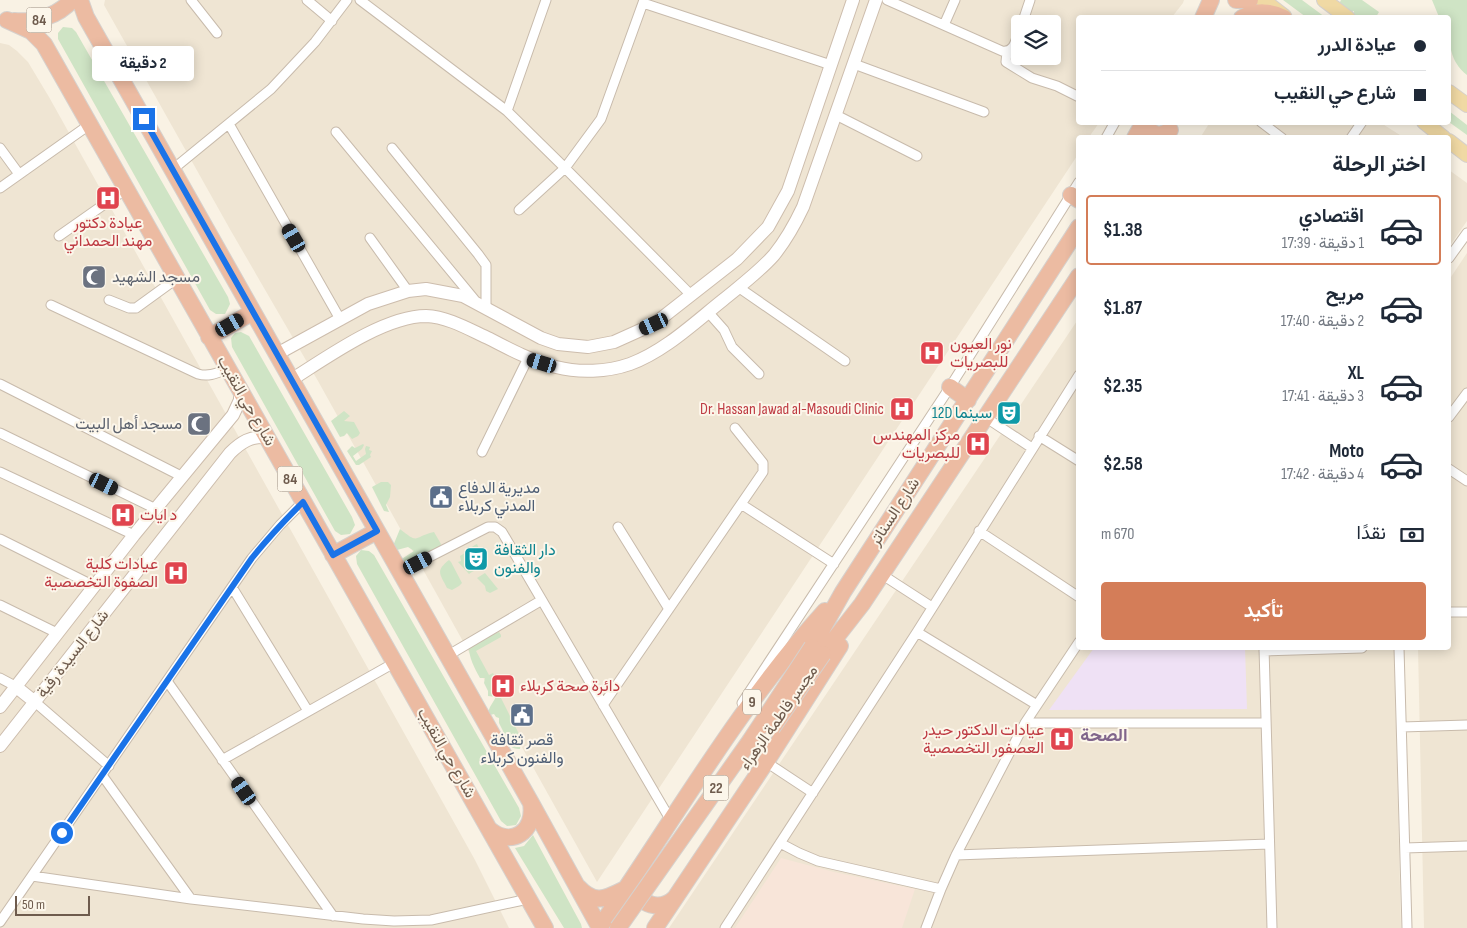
<!DOCTYPE html>
<html lang="ar">
<meta charset="utf-8">
<style>
:root{--surface:#fff;--page:#f6f6f7;--text:#1f2937;--muted:#747a83;--line:#e0e1e3;--accent:#d47d58}
body{margin:0;font-family:"Sofia Sans Condensed",Vazirmatn,sans-serif;background:var(--page);color:var(--text);direction:rtl;height:100vh;display:flex;flex-direction:column;font-size:19px;white-space:nowrap}
*{box-sizing:border-box;margin:0}
p{font-size:16px;color:var(--muted)}
.icon{flex:none;width:28px;height:28px;fill:none;stroke:currentColor;stroke-width:2;stroke-linecap:round;stroke-linejoin:round}
.map{position:relative;flex:1;overflow:hidden;direction:ltr}
.panel{position:absolute;left:1076px;top:135px;width:375px;height:515px;display:flex;flex-direction:column;background:var(--surface);border-radius:5px;box-shadow:0 2px 12px #0003;direction:rtl}
.panel>*{flex:none}
.top-card{position:absolute;left:1076px;top:15px;width:375px;height:110px;border-radius:5px;box-shadow:0 2px 12px #0003;direction:rtl;display:grid;align-content:center;height:110px;padding:0 25px;background:var(--surface)}
.tools{position:absolute;left:1011px;top:15px;display:grid;gap:10px}
.tools a{display:grid;place-items:center;width:50px;height:50px;border-radius:5px;background:var(--surface);box-shadow:0 2px 12px #0003;font-size:25px}
.scale{position:absolute;left:15px;bottom:12px;width:75px;box-sizing:border-box;padding-left:5px;border:2px solid #6e5b4d;border-top:0;font-size:14px;line-height:18px;white-space:nowrap;color:#6e5b4d;-webkit-text-stroke:4px #fcf6ea;paint-order:stroke}
.end{position:absolute;width:22px;height:22px;margin:-11px;border:6px solid #1a73e8;background:#fff;box-shadow:0 0 0 2px #fff}
.from{border-radius:50%}
.bubble{position:absolute;height:35px;border-radius:5px;background:var(--surface);box-shadow:0 2px 12px #0003;font-size:16px;font-weight:700;line-height:35px;text-align:center;direction:rtl}
.car{position:absolute;width:15px;height:30px;margin:-15px -8px;border-radius:6px;box-shadow:0 0 4px 1px #0007;background:linear-gradient(#222 24%,#8ab4d8 0 40%,#222 0 76%,#8ab4d8 0 86%,#222 0)}
.top-card b{display:flex;align-items:center;gap:18px;height:48px;font-size:19px}
.top-card b+b{border-top:1px solid var(--line)}
.top-card i{width:12px;height:12px;background:var(--text)}
ul{padding:0;list-style:none}
li{display:flex;align-items:center;gap:15px;height:70px;margin:0 10px 8px;padding:0 15px;border:2px solid transparent;border-radius:5px}
li div{flex:1}
li b{display:block;font-size:19px}
li em{font-style:normal;font-weight:700}
li.current{border-color:var(--accent)}
li>.icon{width:45px;height:45px;stroke-width:1.5}
h2{padding:0 25px;font-size:22px;line-height:60px}
.pay{display:flex;align-items:center;gap:12px;height:55px;padding:0 25px;font-size:19px}
.pay p{margin-inline-start:auto}
.action{display:flex;gap:10px;margin-top:auto;padding:10px 25px}
.action a{flex:1;height:58px;border-radius:5px;background:var(--accent);color:#fff;font-size:20px;font-weight:700;line-height:58px;text-align:center}
.map>svg:first-child{display:block}
.residential{fill:#efe5d3;fill-rule:evenodd}
.commercial{fill:#f8e5d9}
.education{fill:#efe1f5}
.green{fill:#cfe4c5}
.lines{fill:none;stroke-linecap:round;stroke-linejoin:round}
.street-casing{stroke:#c8bbac;stroke-width:11}
.secondary-casing{stroke:#cdbdad;stroke-width:14}
.primary-casing{stroke:#d6d1cd;stroke-width:16}
.highway-casing{stroke:#d6d1cd;stroke-width:18}
.street{stroke:#fff;stroke-width:9}
.secondary{stroke:#fff;stroke-width:12}
.primary{stroke:#f0d9a4;stroke-width:14}
.highway{stroke:#ecbba2;stroke-width:16}
.highway-bridge-casing{stroke:#d6d1cd;stroke-width:18;stroke-linecap:butt}
.highway-bridge{stroke:#ecbba2;stroke-width:16}
.route{stroke:#1a73e8;stroke-width:6}
.labels{text-anchor:middle;dominant-baseline:central;stroke-width:4;stroke-linejoin:round;paint-order:stroke}
.shield{fill:#fcf6ea;stroke:#998a7c;stroke-width:1}
.shield-label{font-size:15px;font-weight:bold;fill:#6e5b4d}
.health-label{font-size:16px;fill:#be3a42;stroke:#fcf6ea;text-anchor:end}
.worship-label{font-size:16px;fill:#5b616d;stroke:#fcf6ea;text-anchor:start}
.street-label{font-size:16px;fill:#6e5b4d;stroke:#fcf6ea}
.culture-label{font-size:16px;fill:#0d838f;stroke:#fcf6ea;text-anchor:end}
.service-label{font-size:16px;fill:#4e5e75;stroke:#fcf6ea;text-anchor:start}
.neighbourhood-label{font-size:18px;font-weight:bold;fill:#80658b;stroke:#fcf6ea}
</style>
<div class="map">
<svg width="1467" height="928" viewBox="0 0 1467 928">
<rect width="100%" height="100%" fill="#f9f2e4"/>
<!-- residential -->
<path class="residential" d="M105,0H1184L1183,3L1172,17L1079,18V122L1099,123L1089,137L1079,138V153L597,882L318,381L231,231L104,5ZM1020,24H1052V56H1020Z
M0,43L9,45L17,51L28,62L49,97L475,860L509,928H0Z
M1210,122L1381,123L1403,137L1200,138Z
M1449,170L1467,183V221L1449,247Z
M1467,253V928H1424L1418,648H1449V280Z
M1079,318V648H1394L1401,928H669Z"/>
<!-- commercial -->
<path class="commercial" d="M781,858L834,872L915,889L902,928H735Z"/>
<!-- education -->
<path class="education" d="M1094,648H1245L1247,709L1049,710Z"/>
<!-- green -->
<path class="green" d="M1283,0H1302L1325,17H1306Z
M1341,0H1362L1379,12L1376,17H1356L1354,14V11L1351,12L1347,8L1339,4Z
M1432,0H1467V75C1448,60 1449,40 1449,18L1439,17Z
M63,27L72,28L76,32L228,297L230,304L225,314H216L210,310L58,39V33Z
M1449,111L1467,125V135L1449,122Z
M241,332L249,336L352,517L355,525L350,534L341,535L335,531L232,347L231,338L235,333Z
M344,411L350,416L344,421L354,422L360,433L358,436L352,439L347,433L344,436L340,437L331,421Z
M363,444L364,445L362,449L353,456L356,461L366,454L365,449L366,446L370,447L369,450L372,451L370,455L371,457L359,465H356L347,451L352,446L355,448Z
M381,482H388L391,485L390,497L386,505L389,512L384,511L372,487Z
M400,529C420,545 412,537 434,532L441,544L439,549L402,568L397,562L414,551L408,547L397,550L393,546Z
M477,544L486,565C481,569 476,569 469,574L458,562L461,561L460,556C466,553 470,547 477,544Z
M361,550L369,551L374,555L519,808L521,816L516,825L507,826L501,821L357,564L356,556Z
M449,560L451,562L462,583L459,586L452,590L447,588C440,574 435,571 449,560Z
M485,573L498,589L490,593L486,591L485,586L477,578Z
M499,632L501,635V637L476,651L489,675L493,673L505,695L501,698L521,738L520,749C509,750 508,741 500,735L503,731L499,723V718L496,717L494,714L490,715L488,712L490,707L496,697L488,696V691L484,683L485,678H480C474,667 468,656 469,644Z
M533,835L581,924L582,928H564L515,848L524,846Z"/>
<g class="lines">
<defs>
<path id="street" d="M191,0L217,33
M307,0L332,21
M360,0L507,111L565,168L691,295
M887,0L1002,51C1015,53 1016,39 1020,28
M643,3L831,65
M1022,24L1030,0
M944,25L955,0
M1007,52L1006,62L1032,78L1057,86L1079,97
M854,64L984,112
M507,111L546,0
M836,115L917,156
M1261,122L1282,138
M229,124L340,319
M336,132L474,299
M1106,138L1115,122
M1351,138L1362,122
M0,148L19,174
M392,148L478,254L486,265V308
M172,170L271,89L315,42L347,0
M0,188L89,125
M519,210L565,168L601,119L644,0
M59,236L126,189
M370,238L408,291
M1449,258L1467,233
M738,287L845,361
M109,300L129,308H136L176,279
M51,305L198,374C209,377 217,373 228,369
M708,312L724,330L732,347L759,374
M0,384L183,477
M985,417L1032,448
M1449,417L1467,393
M0,433L156,509
M1039,436L1079,461
M482,452L528,358
M1449,469L1467,481
M0,472L134,535
M741,504L834,564
M618,527L669,609
M979,531L1079,597
M0,539L94,586
M400,572L488,527H495L502,532L670,819
M881,574L932,607
M232,587L308,711
M0,605L57,633
M1449,612H1467
M917,632L1037,705
M1264,648L1272,928
M1399,648L1407,928
M1264,651L1362,648
M447,656L542,600
M0,678L15,686
M167,681L333,916
M35,702L109,766
M742,703L950,387L1079,182
M603,705L763,472V463L735,428
M1025,723H1266
M1402,727L1467,725
M222,760L394,663
M766,762L813,793
M102,775L191,899
M780,843L799,853L818,861L941,889
M1405,848L1467,846
M956,855L1269,844
M32,876L191,899L363,919L394,921L431,920L528,899
M0,922L252,558L280,525L303,502
M725,928L917,632L1079,375
M926,928L941,889L956,855L1025,723L1079,642"/>
<path id="secondary" d="M277,354L368,304L408,291L426,289L463,296L541,338L558,344L588,347L614,342L654,324L737,259L768,227L788,191L853,0
M291,380C326,358 384,316 426,316C449,317 470,330 490,339C511,350 532,361 556,367C579,373 607,372 630,364C665,351 694,323 723,300C740,286 759,272 774,255C786,240 795,224 803,207L876,0
M15,686L35,702
M0,707L134,535L233,415L240,400V391
M0,746L230,453C241,442 251,436 266,437"/>
<path id="primary" d="M1263,0L1284,16
M1324,0L1348,18
M1449,92L1467,105
M1424,122L1444,138
M1449,141L1467,155"/>
<path id="highway" d="M80,0L86,17L531,803L600,928
M1236,0H1250
M1203,18L1211,0
M1242,18C1256,10 1271,11 1284,18
M7,20L31,31L44,44L545,928
M14,21C35,23 58,16 72,0
M1146,122C1149,135 1160,138 1170,130
M1135,138L1144,122
M1071,195L1079,200
M209,337L253,312
M950,387L968,400
M333,555L377,531
M812,647L843,592L1079,227
M823,654L862,604L1079,276
M489,829C511,848 536,832 531,803
M578,887C595,905 605,899 625,889
M633,887C640,905 660,912 675,898
M599,928C673,822 737,708 825,611
M655,928L766,762L840,646"/>
</defs>
<!-- street casing -->
<use href="#street" class="street-casing"/>
<!-- secondary casing -->
<use href="#secondary" class="secondary-casing"/>
<!-- primary casing -->
<use href="#primary" class="primary-casing"/>
<!-- highway casing -->
<use href="#highway" class="highway-casing"/>
<!-- street -->
<use href="#street" class="street"/>
<!-- secondary -->
<use href="#secondary" class="secondary"/>
<!-- primary -->
<use href="#primary" class="primary"/>
<!-- highway -->
<use href="#highway" class="highway"/>
<defs>
<path id="highway-bridge" d="M772,728L823,654
M618,928L750,741L812,647"/>
</defs>
<!-- highway-bridge casing -->
<use href="#highway-bridge" class="highway-bridge-casing"/>
<!-- highway-bridge -->
<use href="#highway-bridge" class="highway-bridge"/>
</g>
<g class="lines">
<!-- route -->
<path class="route" d="M62,833L252,558C268,538 285,520 303,502L333,555L377,531L144,119"/>
</g>
<!-- icons -->
<defs>
<symbol id="hospital-square" viewBox="-11 -11 22 22"><rect x="-9" y="-9" width="18" height="18" rx="4" fill="#e0444e" stroke="#fcf6ea"/><path d="M-5-5h3v3.5h4V-5h3V5h-3V1.5h-4V5h-3Z" fill="#fff"/></symbol>
<symbol id="mosque-square" viewBox="-11 -11 22 22"><rect x="-9" y="-9" width="18" height="18" rx="4" fill="#6b7280" stroke="#fcf6ea"/><path d="M3.5-4.9A6 6 0 1 0 3.5 4.9A5 5 0 1 1 3.5-4.9Z" fill="#fff"/></symbol>
<symbol id="theatre-square" viewBox="-11 -11 22 22"><rect x="-9" y="-9" width="18" height="18" rx="4" fill="#0f9aa8" stroke="#fcf6ea"/><path d="M-5-5.5Q0-4 5-5.5V0Q5 5 0 6Q-5 5-5 0ZM-3.3-2.5H-1v1.5H-3.3ZM1-2.5H3.3v1.5H1ZM-2.8 1Q0 5.5 2.8 1Z" fill="#fff"/></symbol>
<symbol id="civic-square" viewBox="-11 -11 22 22"><rect x="-9" y="-9" width="18" height="18" rx="4" fill="#5c6f8a" stroke="#fcf6ea"/><path d="M-.6-6.5H3V-4.5H.6V-3L4-1V1h2V6H-6V1h2V-1L-.6-3ZM-1.2 2.5V6h2.4V2.5Z" fill="#fff"/></symbol>
</defs>
<g fill-rule="evenodd">
<use href="#hospital-square" x="94" y="184" width="28" height="28"/>
<use href="#mosque-square" x="80" y="263" width="28" height="28"/>
<use href="#hospital-square" x="918" y="339" width="28" height="28"/>
<use href="#hospital-square" x="888" y="395" width="28" height="28"/>
<use href="#theatre-square" x="995" y="399" width="28" height="28"/>
<use href="#mosque-square" x="185" y="410" width="28" height="28"/>
<use href="#hospital-square" x="964" y="430" width="28" height="28"/>
<use href="#civic-square" x="427" y="483" width="28" height="28"/>
<use href="#hospital-square" x="109" y="501" width="28" height="28"/>
<use href="#theatre-square" x="462" y="545" width="28" height="28"/>
<use href="#hospital-square" x="162" y="559" width="28" height="28"/>
<use href="#hospital-square" x="489" y="672" width="28" height="28"/>
<use href="#civic-square" x="508" y="701" width="28" height="28"/>
<use href="#hospital-square" x="1048" y="725" width="28" height="28"/>
</g>
<g class="labels">
<!-- shield labels -->
<g class="shield">
<rect x="26.5" y="7.5" width="25" height="25" rx="4"/>
<rect x="277.5" y="466.5" width="25" height="25" rx="4"/>
<rect x="743" y="689.5" width="18" height="25" rx="4"/>
<rect x="703.5" y="775.5" width="25" height="25" rx="4"/>
</g>
<g class="shield-label">
<text x="39" y="20">84</text>
<text x="290" y="479">84</text>
<text x="752" y="702">9</text>
<text x="716" y="788">22</text>
</g>
<!-- health labels -->
<g class="health-label">
<text x="108" y="223" text-anchor="middle">عيادة دكتور<tspan x="108" dy="18">مهند الحمداني</tspan></text>
<text x="950" y="344" text-anchor="start">نور العيون<tspan x="950" dy="18">للبصريات</tspan></text>
<text x="884" y="409">Dr. Hassan Jawad al-Masoudi Clinic</text>
<text x="960" y="435">مركز المهندس<tspan x="960" dy="18">للبصريات</tspan></text>
<text x="140" y="515" text-anchor="start">د ايات</text>
<text x="158" y="564">عيادات كلية<tspan x="158" dy="18">الصفوة التخصصية</tspan></text>
<text x="520" y="686" text-anchor="start">دائرة صحة كربلاء</text>
<text x="1044" y="730">عيادات الدكتور حيدر<tspan x="1044" dy="18">العصفور التخصصية</tspan></text>
</g>
<!-- worship labels -->
<g class="worship-label">
<text x="112" y="277">مسجد الشهيد</text>
<text x="182" y="424" text-anchor="end">مسجد أهل البيت</text>
</g>
<!-- street labels -->
<g class="street-label">
<text transform="translate(246 401) rotate(60)">شارع حي النقيب</text>
<text transform="translate(895 512) rotate(-57)">شارع السناتر</text>
<text transform="translate(73 654) rotate(-52)">شارع السيدة رقية</text>
<text transform="translate(779 718) rotate(-55)">مجسر فاطمة الزهراء</text>
<text transform="translate(446 753) rotate(60)">شارع حي النقيب</text>
</g>
<!-- culture labels -->
<g class="culture-label">
<text x="992" y="413">12D سينما</text>
<text x="494" y="550" text-anchor="start">دار الثقافة<tspan x="494" dy="18">والفنون</tspan></text>
</g>
<!-- service labels -->
<g class="service-label">
<text x="458" y="488">مديرية الدفاع<tspan x="458" dy="18">المدني كربلاء</tspan></text>
<text x="522" y="740" text-anchor="middle">قصر ثقافة<tspan x="522" dy="18">والفنون كربلاء</tspan></text>
</g>
<!-- neighbourhood labels -->
<g class="neighbourhood-label">
<text x="1104" y="735">الصحة</text>
</g>
</g>
</svg>
<div class="tools">
<a><svg class="icon" aria-label="layers" viewBox="0 0 24 24"><path d="M12 4l9 5-9 5-9-5zM3 14l9 5 9-5"/></svg></a>
</div>
<div class="scale">50 m</div>
<i class="end from" style="left:62px;top:833px"></i>
<i class="end" style="left:144px;top:119px"></i>
<div class="bubble" style="left:92px;top:46px;width:102px">2 دقيقة</div>
<i class="car" style="left:294px;top:238px;rotate:330deg"></i>
<i class="car" style="left:654px;top:324px;rotate:245deg"></i>
<i class="car" style="left:230px;top:325px;rotate:60deg"></i>
<i class="car" style="left:542px;top:363px;rotate:287deg"></i>
<i class="car" style="left:104px;top:484px;rotate:116deg"></i>
<i class="car" style="left:418px;top:563px;rotate:63deg"></i>
<i class="car" style="left:244px;top:791px;rotate:325deg"></i>
<div class="top-card">
<b><i class="from"></i>عيادة الدرر</b>
<b><i></i>شارع حي النقيب</b>
</div>
<section class="panel">
<h2>اختر الرحلة</h2>
<ul>
<li class="current"><svg class="icon" aria-label="car" viewBox="0 0 24 24"><path d="M5 17H2v-5l4-1 3-4h7l3 4 3 1v5h-3M9 17h6M6 11h13"/><circle cx="7" cy="17" r="2"/><circle cx="17" cy="17" r="2"/></svg><div><b>اقتصادي</b><p>1 دقيقة · 17:39</p></div><em>$1.38</em></li>
<li><svg class="icon" aria-label="car" viewBox="0 0 24 24"><path d="M5 17H2v-5l4-1 3-4h7l3 4 3 1v5h-3M9 17h6M6 11h13"/><circle cx="7" cy="17" r="2"/><circle cx="17" cy="17" r="2"/></svg><div><b>مريح</b><p>2 دقيقة · 17:40</p></div><em>$1.87</em></li>
<li><svg class="icon" aria-label="car" viewBox="0 0 24 24"><path d="M5 17H2v-5l4-1 3-4h7l3 4 3 1v5h-3M9 17h6M6 11h13"/><circle cx="7" cy="17" r="2"/><circle cx="17" cy="17" r="2"/></svg><div><b>XL</b><p>3 دقيقة · 17:41</p></div><em>$2.35</em></li>
<li><svg class="icon" aria-label="car" viewBox="0 0 24 24"><path d="M5 17H2v-5l4-1 3-4h7l3 4 3 1v5h-3M9 17h6M6 11h13"/><circle cx="7" cy="17" r="2"/><circle cx="17" cy="17" r="2"/></svg><div><b>Moto</b><p>4 دقيقة · 17:42</p></div><em>$2.58</em></li>
</ul>
<div class="pay"><svg class="icon" aria-label="cash" viewBox="0 0 24 24"><path d="M3 7h18v10H3z"/><circle cx="12" cy="12" r="2"/></svg>نقدًا<p>670 m</p></div>
<div class="action"><a>تأكيد</a></div>
</section>
</div>
